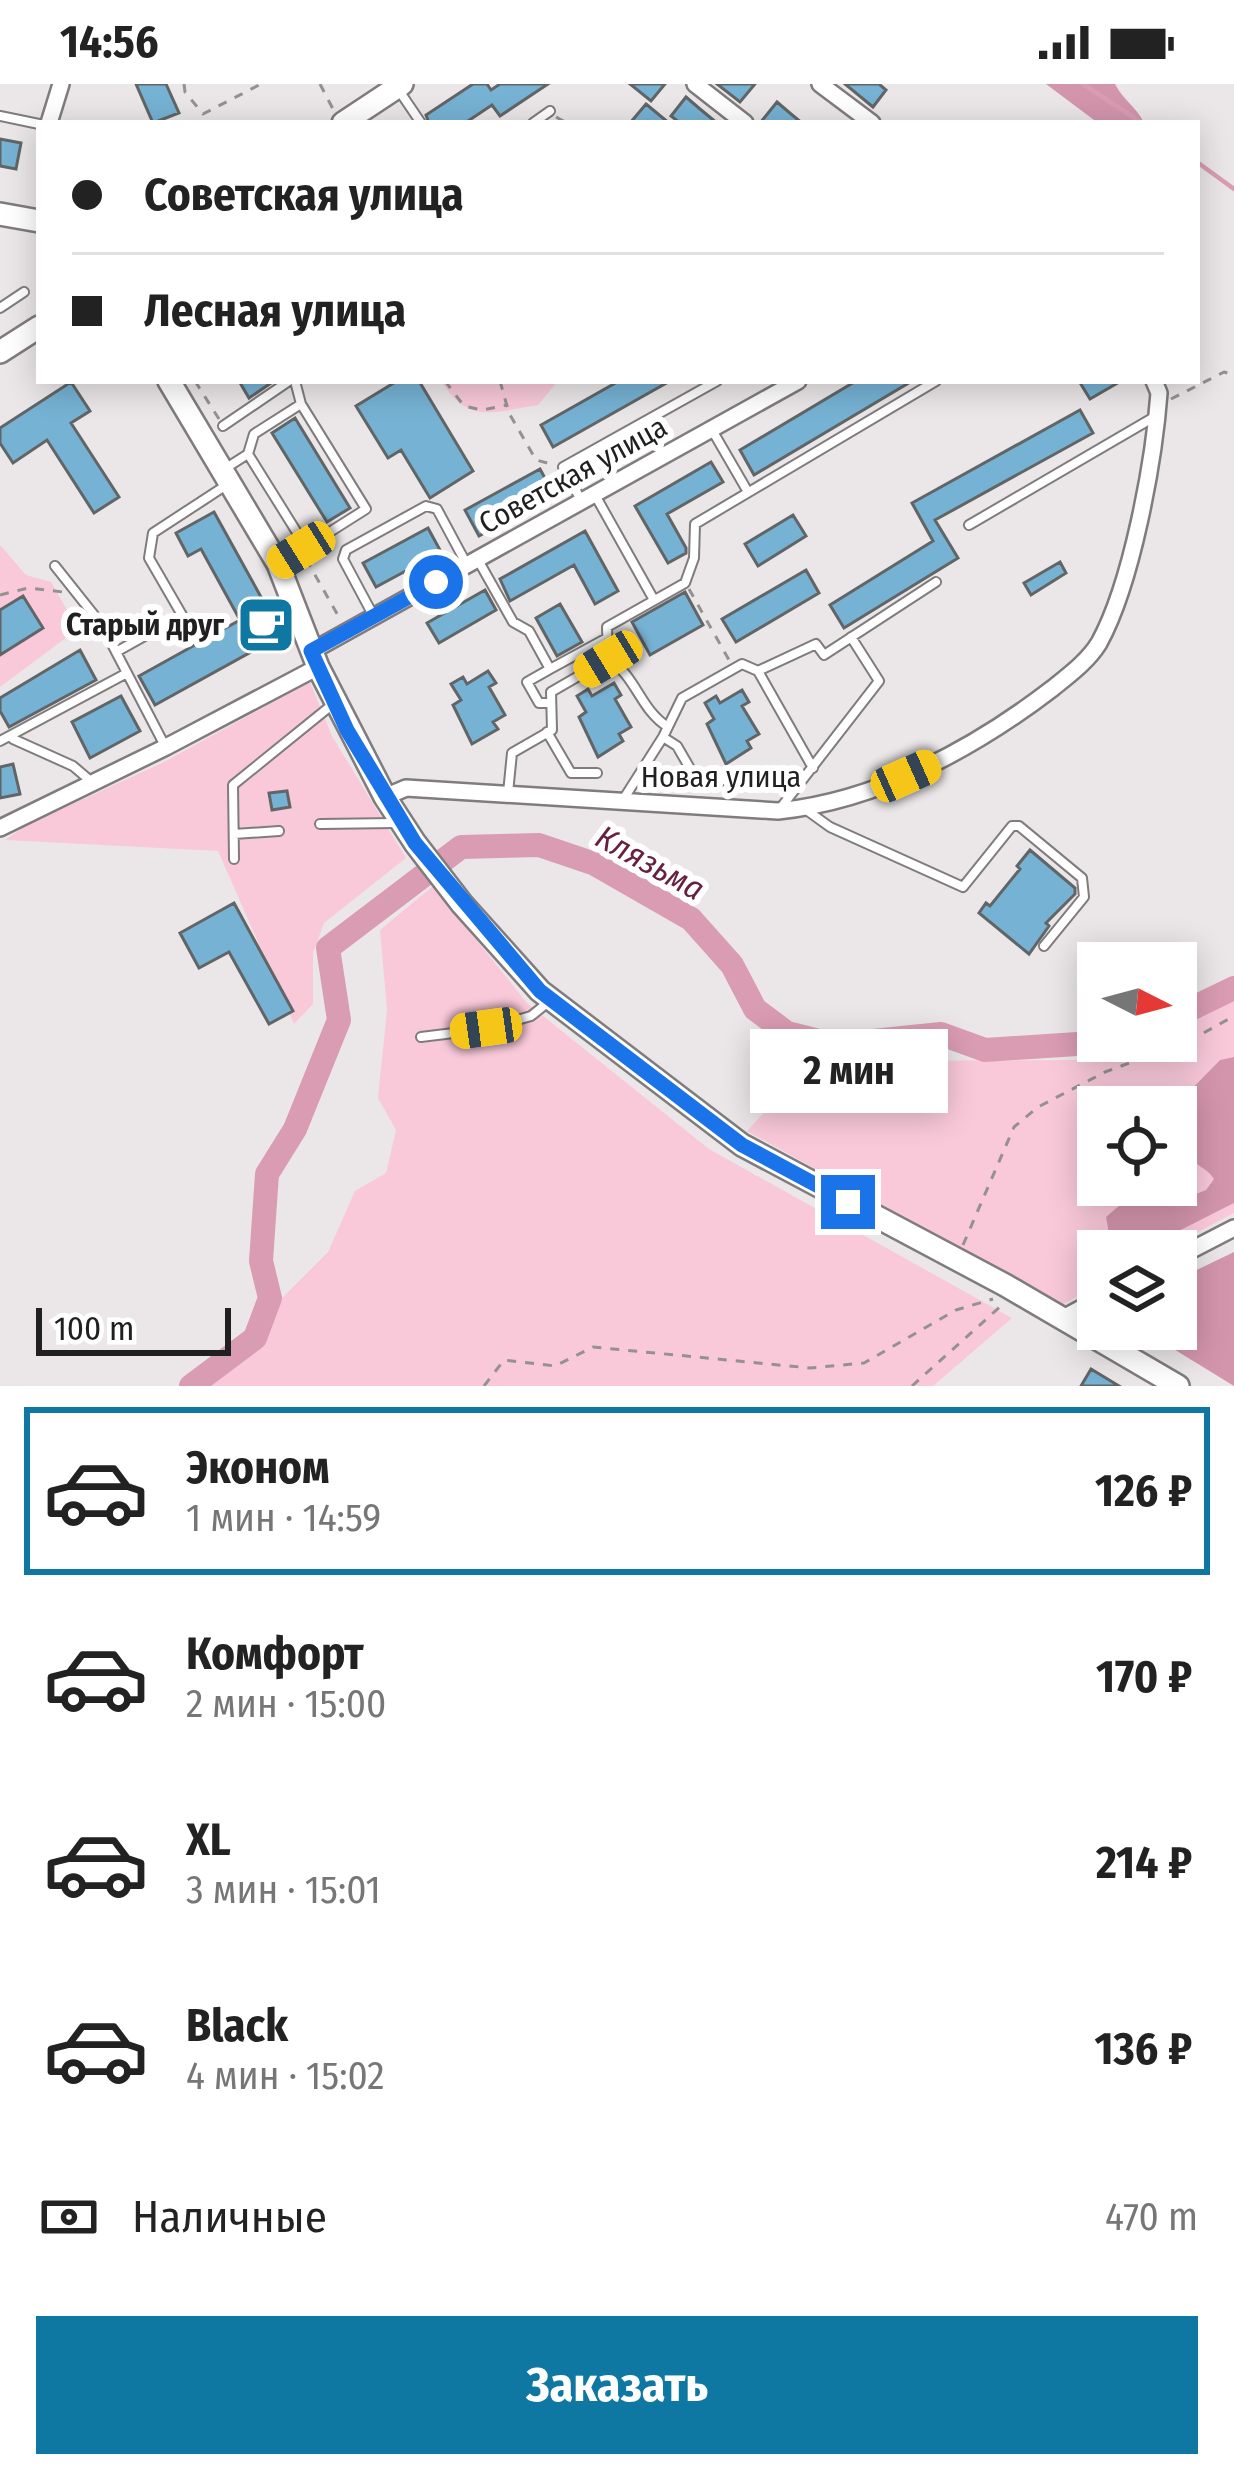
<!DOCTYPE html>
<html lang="ru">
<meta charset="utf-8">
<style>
:root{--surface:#fff;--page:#f2f2f2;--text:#222;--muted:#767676;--line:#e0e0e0;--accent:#0e77a2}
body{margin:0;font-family:"Fira Sans Condensed",sans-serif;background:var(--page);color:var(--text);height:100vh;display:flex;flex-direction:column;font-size:45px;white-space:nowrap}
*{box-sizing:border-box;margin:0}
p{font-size:39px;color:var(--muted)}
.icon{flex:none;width:66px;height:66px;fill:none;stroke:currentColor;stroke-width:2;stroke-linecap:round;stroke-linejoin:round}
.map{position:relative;height:1302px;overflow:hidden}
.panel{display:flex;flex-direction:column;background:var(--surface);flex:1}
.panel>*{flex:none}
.hud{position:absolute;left:36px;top:36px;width:1164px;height:264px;border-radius:0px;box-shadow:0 6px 30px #0003;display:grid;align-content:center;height:264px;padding:0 36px;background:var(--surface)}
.needle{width:78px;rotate:96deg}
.controls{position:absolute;left:1077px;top:858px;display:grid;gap:24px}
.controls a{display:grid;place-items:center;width:120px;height:120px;border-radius:0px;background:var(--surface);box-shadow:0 6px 30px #0003;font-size:60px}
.scale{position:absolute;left:36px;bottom:30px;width:195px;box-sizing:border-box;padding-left:12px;border:6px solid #212020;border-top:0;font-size:33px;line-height:42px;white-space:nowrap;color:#212020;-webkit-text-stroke:9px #fff;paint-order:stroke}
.end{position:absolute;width:54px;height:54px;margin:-27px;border:15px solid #1a73e8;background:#fff;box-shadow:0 0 0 6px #fff}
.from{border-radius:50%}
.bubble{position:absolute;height:84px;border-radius:0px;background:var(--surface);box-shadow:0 6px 30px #0003;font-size:39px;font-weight:700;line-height:84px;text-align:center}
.car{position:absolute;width:36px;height:72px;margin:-36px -18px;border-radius:15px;box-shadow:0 0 9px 3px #0007;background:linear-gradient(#f5c518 24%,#345 0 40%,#f5c518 0 76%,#345 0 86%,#f5c518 0)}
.hud b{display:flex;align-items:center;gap:42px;height:114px;font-size:45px}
.hud b+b{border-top:3px solid var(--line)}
.hud i{width:30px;height:30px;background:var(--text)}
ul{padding:21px 0 0;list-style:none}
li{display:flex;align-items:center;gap:36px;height:168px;margin:0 24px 18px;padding:0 12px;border:6px solid transparent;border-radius:0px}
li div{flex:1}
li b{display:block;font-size:45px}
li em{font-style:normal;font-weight:700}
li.active{border-color:var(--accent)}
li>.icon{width:108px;height:108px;stroke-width:1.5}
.pay{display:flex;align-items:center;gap:30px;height:132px;padding:0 36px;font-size:45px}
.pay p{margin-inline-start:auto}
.cta{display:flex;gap:24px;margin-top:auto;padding:24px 36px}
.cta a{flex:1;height:138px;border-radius:0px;background:var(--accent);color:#fff;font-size:48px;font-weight:700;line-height:138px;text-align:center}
.status{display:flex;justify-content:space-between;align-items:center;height:84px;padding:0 60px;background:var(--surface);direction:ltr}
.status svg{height:33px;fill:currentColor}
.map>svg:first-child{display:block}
.green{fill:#f9c9da}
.forest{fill:#d395ac}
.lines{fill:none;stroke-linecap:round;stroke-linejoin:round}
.stream{stroke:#da9cb3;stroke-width:4.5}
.river{stroke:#da9cb3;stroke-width:24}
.building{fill:#76b2d4;stroke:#626566;stroke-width:3}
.lane-casing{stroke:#807c7e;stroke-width:12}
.street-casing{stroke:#807c7e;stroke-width:20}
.secondary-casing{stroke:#807c7e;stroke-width:26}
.path{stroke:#949192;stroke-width:3;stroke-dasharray:9 9;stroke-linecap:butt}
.lane{stroke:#fff;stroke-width:8}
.street{stroke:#fff;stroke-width:15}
.secondary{stroke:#fff;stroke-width:21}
.route{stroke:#1a73e8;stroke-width:15}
.labels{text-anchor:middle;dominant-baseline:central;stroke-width:12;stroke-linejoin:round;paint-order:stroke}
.street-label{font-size:30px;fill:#212020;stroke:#fff}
.poi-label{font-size:30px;font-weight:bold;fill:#212020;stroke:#fff;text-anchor:end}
.water-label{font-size:33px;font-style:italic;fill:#682041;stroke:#fff}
</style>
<div class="status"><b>14:56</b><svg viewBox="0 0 49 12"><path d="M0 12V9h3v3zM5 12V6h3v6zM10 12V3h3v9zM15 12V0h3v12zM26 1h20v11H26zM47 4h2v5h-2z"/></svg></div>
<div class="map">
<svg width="1234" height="1302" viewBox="0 0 1234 1302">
<rect width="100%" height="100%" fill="#ebe7e9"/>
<!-- green -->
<path class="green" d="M441,297H558L538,321C492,328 469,341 441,297Z
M0,461L26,491L51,498L78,545L0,603Z
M310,598L332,652L406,774L324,839L313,869V920L294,940L218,767L5,756L25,742L164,678Z
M433,802L527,919L709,1065L1012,1234L933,1302H210L264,1261L281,1215L328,1168L355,1107L386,1089L396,1046L378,1014L387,926L380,846Z
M1234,913V973L1220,976L1174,1023H1098V1101H1121L1128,1115V1161L1141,1165L1234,1119V1129L1162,1167H1098V1201L1062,1221L747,1047L811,977L1085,976L1135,957H1176V942L1204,931Z
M1176,1049L1194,1078L1207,1083L1214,1095L1206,1106L1193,1111L1168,1101H1176Z"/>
<!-- forest -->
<path class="forest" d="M1046,0H1115C1123,16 1136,22 1144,39H1098Z
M1234,973V1119L1141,1166L1111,1160L1106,1133L1127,1115L1121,1101H1168L1193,1111L1206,1106L1214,1095C1208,1085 1200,1084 1193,1076C1178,1057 1179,1041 1174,1023L1220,976Z
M1234,1168V1302L1141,1245H1176V1196Z"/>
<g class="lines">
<!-- stream -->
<path class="stream" d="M1083,0L1142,39
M1197,78L1234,105"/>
<!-- river -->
<path class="river" d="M1176,932L1234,904
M191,1302L255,1254L270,1214L261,1177L267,1090L295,1045L339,936L328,864L461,763L539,761L595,780L691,835L732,881L755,925L787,949L834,961L941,950L985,966L1123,957"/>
</g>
<!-- building -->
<path class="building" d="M136,0H166L179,29L153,39Z
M473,0H487L491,6L500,0H548L500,32L492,21L465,39H429L426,31Z
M630,0H665L651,17Z
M717,0H755L740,18Z
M845,0H879L886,6L873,23Z
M686,13L700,25L717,39H680L671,32Z
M777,18L791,30L802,39H760Z
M646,20L669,39H630Z
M0,55L21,59L16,85L0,82Z
M239,297H274L249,314Z
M397,297H419L473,387L430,414L401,366L388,374L356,322Z
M619,297H670L553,363L541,341Z
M856,297H912L754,391L740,366Z
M1079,297H1121L1090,315Z
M71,298L90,327L71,339L119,413L94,429L47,356L13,379L0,359V344Z
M1080,326L1093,349L935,436L958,474L844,544L830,521L933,457L912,419Z
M295,334L350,424L327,438L272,349Z
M711,378L723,398L667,430L686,464V469L668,479L635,422Z
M540,385L554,411L533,422L529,415L495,434L499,441L479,452L465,426Z
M214,428L282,551L155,621L139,592L240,536L201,465L188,472L176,449Z
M793,431L806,452L758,482L745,460Z
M428,444L441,468L376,503L363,479Z
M585,447L618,507L595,520L574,481L510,517L500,495Z
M1060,478L1066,489L1031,511L1024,499Z
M806,486L819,509L736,558L722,535Z
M485,506L496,526L439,559L427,539Z
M685,508L703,541L650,571L632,538Z
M23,512L43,544L0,571V526Z
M560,520L582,558L557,572L536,534Z
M80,566L96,596L9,643L0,627V614Z
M488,587L496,599L489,603L505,631L493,638L498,645L472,660L453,621L461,616L451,600L463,593L467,600Z
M614,599L621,611L615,615L631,643L619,650L623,657L598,673L579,633L586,628L577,612L588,605L592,612Z
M742,606L749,618L742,622L759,650L747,657L751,664L726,680L707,640L714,635L705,619L716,612L720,619Z
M121,612L140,647L90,674L72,638Z
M13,680L20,710L0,714V683Z
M287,707L290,723L272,726L269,709Z
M1030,766L1075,804V810L1046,839L1049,842L1029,870L979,829L986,819L990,822L1020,785L1017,782Z
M234,819L293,927L269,940L229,868L199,884L180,849Z
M1091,1285L1119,1302H1081Z"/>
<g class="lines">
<defs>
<path id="lane" d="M398,5L421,39
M0,32L39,40
M533,39L550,27
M0,224L24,208
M295,297L301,320
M223,342L289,297
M712,346L748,408
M248,370L254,350L301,320L366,425L306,463
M226,384L248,370L306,463L280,478
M595,411L654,516
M581,416L563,383L717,297
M969,441L1156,332
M478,476L513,538L529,547L550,585L527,598L539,619H551
M55,482L102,541L165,662
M373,531L343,475L346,466L426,422L437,425L466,479
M116,568L182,531L149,474L153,449L228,400
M608,575C636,591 640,626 668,643
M550,585L607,554
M758,587L813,684
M547,648L571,689H597
M663,653L677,662L699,700H716L724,695
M13,655L73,682L93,699
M0,657L127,589
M508,709L512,669L552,646L551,608L608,575L607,543L685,499L694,474L695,440L936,297
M621,719L663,653L682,614L742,580L758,587L816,560L824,571L936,498
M805,725L830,743L963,803L1012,742H1019L1082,794L1084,813L1044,862
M779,726L879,597L851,553
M320,740L395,739
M234,750L279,747
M234,775L233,701L333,620
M421,953L486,945L531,932L546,920"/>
<path id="street" d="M695,0L745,39
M820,0L872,39
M49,39L61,0
M312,567L798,297
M385,713L406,704L778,727C878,717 975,664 1053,604C1069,591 1088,577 1099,559C1132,499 1154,377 1159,309L1154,297
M0,744L166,663L318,583
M1176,1174L1234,1144
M1063,1234L1098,1215"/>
<path id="secondary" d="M343,39L402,0
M0,130L39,137
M0,268L39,243
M169,297L278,480L318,583L385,713L415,759L462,820L540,907L742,1061L1005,1201L1178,1302"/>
</defs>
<!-- lane casing -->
<use href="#lane" class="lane-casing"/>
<!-- street casing -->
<use href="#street" class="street-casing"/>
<!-- secondary casing -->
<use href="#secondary" class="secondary-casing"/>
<!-- path -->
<path class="path" d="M184,0L185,8L203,30L261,0
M320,0L333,25
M556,33L567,39
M195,297L219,335
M445,297L464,322L482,326L507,321
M500,297L509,329L536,376L555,381
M1171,315L1224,288L1234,291
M306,475L340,535
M689,505L729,576
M0,511L28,504L63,508
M963,1161L1014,1043L1038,1023L1105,988L1189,957L1234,932
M484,1302L504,1276L555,1282L593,1263L810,1284L864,1279L956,1226L993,1215
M912,1302L1002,1221"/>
<!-- lane -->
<use href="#lane" class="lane"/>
<!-- street -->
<use href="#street" class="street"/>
<!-- secondary -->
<use href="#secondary" class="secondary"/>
</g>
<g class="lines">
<!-- route -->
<path class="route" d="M436,498L311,567L347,646L415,759L540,907L742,1061L848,1118"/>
</g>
<!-- icons -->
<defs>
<symbol id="cafe-square" viewBox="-11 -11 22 22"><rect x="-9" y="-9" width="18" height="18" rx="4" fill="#0e77a2" stroke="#fff"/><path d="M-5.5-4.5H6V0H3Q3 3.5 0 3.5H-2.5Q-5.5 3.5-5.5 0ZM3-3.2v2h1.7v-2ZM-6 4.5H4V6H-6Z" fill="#fff"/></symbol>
</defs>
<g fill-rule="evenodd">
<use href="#cafe-square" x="233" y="508" width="66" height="66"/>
</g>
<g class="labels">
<!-- street labels -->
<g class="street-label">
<text transform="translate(573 391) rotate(-29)">Советская улица</text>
<text x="721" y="693">Новая улица</text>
</g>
<!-- poi labels -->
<g class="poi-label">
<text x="224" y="541">Старый друг</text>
</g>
<!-- water labels -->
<g class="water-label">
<text transform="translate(650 779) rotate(29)">Клязьма</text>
</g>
</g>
</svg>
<div class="controls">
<a><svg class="needle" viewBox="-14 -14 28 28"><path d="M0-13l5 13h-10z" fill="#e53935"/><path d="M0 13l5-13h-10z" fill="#767676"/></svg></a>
<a><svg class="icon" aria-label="locate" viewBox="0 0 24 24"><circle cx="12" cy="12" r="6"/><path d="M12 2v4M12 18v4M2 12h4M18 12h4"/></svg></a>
<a><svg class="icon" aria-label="layers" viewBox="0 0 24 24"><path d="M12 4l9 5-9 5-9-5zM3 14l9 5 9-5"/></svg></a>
</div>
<div class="scale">100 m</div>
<i class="end from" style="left:436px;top:498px"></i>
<i class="end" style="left:848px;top:1118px"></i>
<div class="bubble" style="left:750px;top:945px;width:198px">2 мин</div>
<i class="car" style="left:301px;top:466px;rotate:238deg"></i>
<i class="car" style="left:608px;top:575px;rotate:239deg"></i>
<i class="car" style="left:906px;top:692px;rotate:66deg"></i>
<i class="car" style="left:486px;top:944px;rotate:262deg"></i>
<div class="hud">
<b><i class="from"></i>Советская улица</b>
<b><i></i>Лесная улица</b>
</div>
</div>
<section class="panel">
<ul>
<li class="active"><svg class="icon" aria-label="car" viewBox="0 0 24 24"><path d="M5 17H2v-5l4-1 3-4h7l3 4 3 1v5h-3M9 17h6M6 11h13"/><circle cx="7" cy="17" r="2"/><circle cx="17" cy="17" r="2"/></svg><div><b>Эконом</b><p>1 мин · 14:59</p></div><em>126 ₽</em></li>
<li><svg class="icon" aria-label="car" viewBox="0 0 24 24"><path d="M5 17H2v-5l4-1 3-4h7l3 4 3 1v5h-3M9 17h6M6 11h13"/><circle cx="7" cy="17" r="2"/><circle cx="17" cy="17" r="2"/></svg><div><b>Комфорт</b><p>2 мин · 15:00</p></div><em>170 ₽</em></li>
<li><svg class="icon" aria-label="car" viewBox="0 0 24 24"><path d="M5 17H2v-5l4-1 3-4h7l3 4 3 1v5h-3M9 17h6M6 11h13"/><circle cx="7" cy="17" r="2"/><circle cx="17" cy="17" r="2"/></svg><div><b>XL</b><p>3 мин · 15:01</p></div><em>214 ₽</em></li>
<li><svg class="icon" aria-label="car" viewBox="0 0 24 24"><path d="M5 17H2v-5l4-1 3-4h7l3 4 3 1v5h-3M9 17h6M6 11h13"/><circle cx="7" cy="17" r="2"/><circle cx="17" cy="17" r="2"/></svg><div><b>Black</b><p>4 мин · 15:02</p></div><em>136 ₽</em></li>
</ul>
<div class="pay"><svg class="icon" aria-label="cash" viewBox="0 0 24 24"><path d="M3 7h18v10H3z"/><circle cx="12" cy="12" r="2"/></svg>Наличные<p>470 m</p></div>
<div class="cta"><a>Заказать</a></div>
</section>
